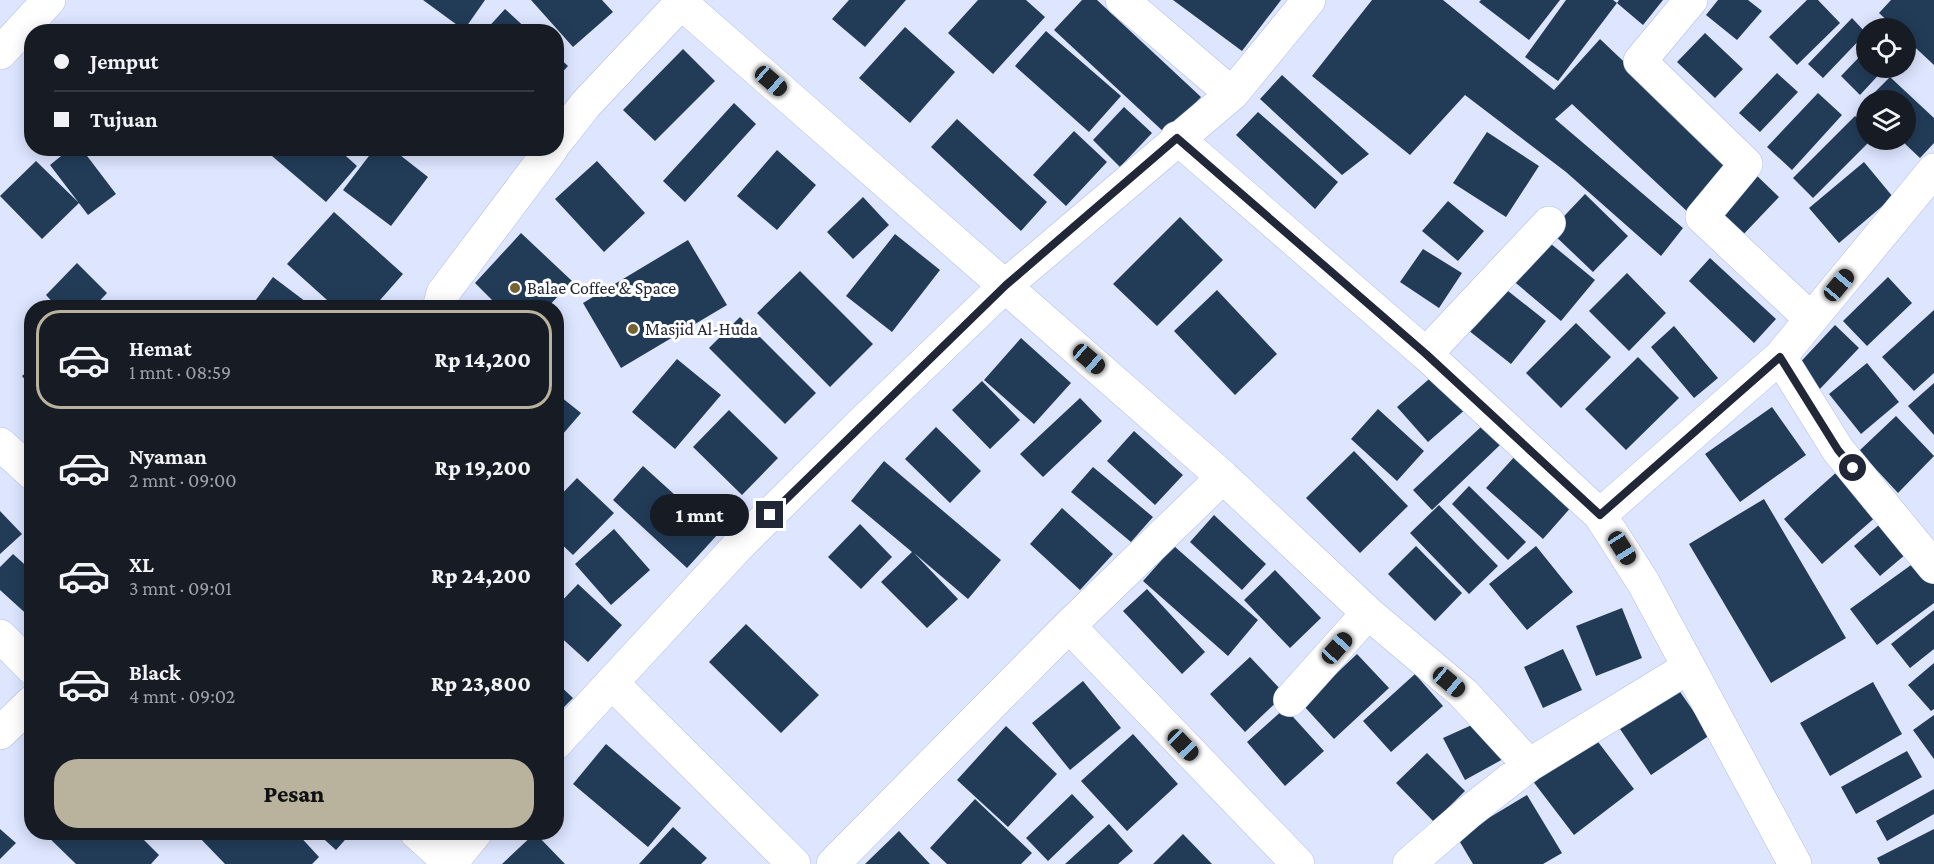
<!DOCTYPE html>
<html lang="id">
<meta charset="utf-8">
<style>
:root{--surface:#171b24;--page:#242831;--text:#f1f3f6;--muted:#9ea1a6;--line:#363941;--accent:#b9b39e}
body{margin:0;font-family:"Crimson Pro",serif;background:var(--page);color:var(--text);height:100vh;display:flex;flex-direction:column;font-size:22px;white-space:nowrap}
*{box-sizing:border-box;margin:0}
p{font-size:20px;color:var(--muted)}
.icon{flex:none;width:33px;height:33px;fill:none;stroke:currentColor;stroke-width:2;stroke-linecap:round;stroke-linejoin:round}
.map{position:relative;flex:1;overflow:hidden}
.panel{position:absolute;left:24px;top:300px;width:540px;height:540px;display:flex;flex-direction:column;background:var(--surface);border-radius:24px;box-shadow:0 3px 15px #0003}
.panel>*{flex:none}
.guide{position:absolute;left:24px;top:24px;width:540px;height:132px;border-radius:24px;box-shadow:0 3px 15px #0003;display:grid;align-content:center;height:132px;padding:0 30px;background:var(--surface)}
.tools{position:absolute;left:1856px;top:18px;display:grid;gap:12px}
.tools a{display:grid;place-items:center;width:60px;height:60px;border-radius:50%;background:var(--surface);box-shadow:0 3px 15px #0003;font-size:30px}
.end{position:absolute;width:27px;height:27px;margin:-14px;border:8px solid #222737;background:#fff;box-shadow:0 0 0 3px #fff}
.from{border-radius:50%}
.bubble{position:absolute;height:42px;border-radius:21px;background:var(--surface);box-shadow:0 3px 15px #0003;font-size:20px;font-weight:800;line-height:42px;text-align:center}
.car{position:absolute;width:18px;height:36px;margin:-18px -9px;border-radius:8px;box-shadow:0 0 4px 2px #0007;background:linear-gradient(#222 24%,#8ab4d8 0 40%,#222 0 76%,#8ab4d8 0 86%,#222 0)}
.guide b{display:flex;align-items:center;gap:21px;height:57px;font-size:22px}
.guide b+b{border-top:2px solid var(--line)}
.guide i{width:15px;height:15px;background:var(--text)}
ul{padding:10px 0 0;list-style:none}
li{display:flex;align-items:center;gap:18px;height:99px;margin:0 12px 9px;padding:0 18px;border:3px solid transparent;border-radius:24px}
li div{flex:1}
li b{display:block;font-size:22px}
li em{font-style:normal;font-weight:800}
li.active{border-color:var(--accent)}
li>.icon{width:54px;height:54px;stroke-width:1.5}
.button{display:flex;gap:12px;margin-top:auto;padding:12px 30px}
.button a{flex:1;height:69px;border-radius:24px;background:var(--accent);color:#111;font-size:24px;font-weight:800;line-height:69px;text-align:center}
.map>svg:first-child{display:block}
.building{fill:#223c58}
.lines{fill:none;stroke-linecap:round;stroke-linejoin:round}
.minor-casing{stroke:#b0bde6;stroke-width:34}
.minor{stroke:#fff;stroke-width:33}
.route{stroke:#222737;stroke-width:8}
.poi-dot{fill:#756432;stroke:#fff;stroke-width:2}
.labels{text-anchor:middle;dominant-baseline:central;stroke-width:6;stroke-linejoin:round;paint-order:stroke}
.poi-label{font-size:18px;fill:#222737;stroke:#fff;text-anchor:start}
</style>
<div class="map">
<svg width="1934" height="864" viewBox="0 0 1934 864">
<rect width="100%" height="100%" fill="#dde5ff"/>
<!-- building -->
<path class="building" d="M423,0H485L464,30Z
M531,0H602L613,12L573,47Z
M849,0H906L865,47L832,19Z
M978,0H1026L1045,17L993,74L948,33Z
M1082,0H1097L1201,97L1166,134L1054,30Z
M1173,0H1281L1242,51Z
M1372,0H1443L1554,90L1600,39L1737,169L1690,214L1572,104L1555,119L1683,228L1661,256L1566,172L1465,95L1410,155L1312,76Z
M1481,0H1560L1529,40L1479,2Z
M1566,0H1613L1617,3L1619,0H1663L1643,25L1617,3L1558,81L1525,57Z
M1718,0H1748L1762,11L1737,40L1706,15Z
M1807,0H1818L1840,23L1797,65L1769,37Z
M1891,0H1934V65L1905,38V28H1895L1879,13Z
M505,9L530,32H484Z
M1852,18L1866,33L1823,78L1808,64Z
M905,27L955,72L910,123L859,78Z
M1046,31L1121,96L1089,132L1015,66Z
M1705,33L1743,69L1715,98L1677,62Z
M683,49L715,81L655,141L623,110Z
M1866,50V68H1885L1860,95L1841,76Z
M556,55L568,66L556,79Z
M1777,73L1798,92L1760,132L1739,113Z
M1282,75L1369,154L1342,175L1260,99Z
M1890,77L1934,118V143L1920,158L1901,140H1905V100H1867Z
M1818,93L1842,115L1792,170L1767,147Z
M734,103L756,124L685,202L663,181Z
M1124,107L1152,133L1120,167L1093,140Z
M1258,112L1338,182L1315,209L1236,135Z
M1855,116L1866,126V140H1871L1813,198L1793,178Z
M957,119L1047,202L1021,231L931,147Z
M1074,131L1107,162L1066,206L1033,175Z
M1487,132L1539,166L1506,217L1453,183Z
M71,148H81L116,194L88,215L50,165Z
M279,148H337L357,166L326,202L272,156Z
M375,148H391L428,177L391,226L343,190Z
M777,150L816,185L777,230L737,196Z
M36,161L79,203L42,239L0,196Z
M597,161L645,213L604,252L555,199Z
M1864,162L1893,197L1839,243L1809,208Z
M1754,173L1779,197L1739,239L1714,215Z
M1585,194L1628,236L1593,272L1550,231Z
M863,197L889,225L853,259L827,232Z
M1448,201L1484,231L1458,261L1422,231Z
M334,212L403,274L373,308H336L287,264Z
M1180,217L1223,260L1157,326L1113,284Z
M521,233L572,281L547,308H500L475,283Z
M895,234L940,270L892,332L846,296Z
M1545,239L1595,280L1561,321L1511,279Z
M688,240L727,305L621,368L583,303Z
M1423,249L1462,273L1439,308L1400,282Z
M1710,258L1776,319L1754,343L1689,281Z
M77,263L107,293L93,308H58L46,295Z
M800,271L873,344L830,387L757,313Z
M1627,273L1666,313L1629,351L1589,311Z
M273,277L314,308H250Z
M1888,277L1912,303L1867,346L1843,321Z
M1503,287L1546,321L1511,364L1468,330Z
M1217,290L1277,354L1235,395L1174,331Z
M1934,310V373L1914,391L1882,357Z
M740,317L816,393L785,424L709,348Z
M1576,323L1611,357L1561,408L1526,373Z
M1835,325L1859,348L1818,391L1794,369Z
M1674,326L1718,378L1694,398L1651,347Z
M1021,338L1071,383L1034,424L984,380Z
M1638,357L1679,398L1626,450L1585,409Z
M677,359L721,395L675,449L632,412Z
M1867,363L1899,402L1861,434L1829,394Z
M32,368V388L22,376Z
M1436,373L1467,408L1428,442L1397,407Z
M982,381L1020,420L990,449L952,410Z
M1934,383V435L1908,406Z
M556,393L581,413L556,442Z
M1080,398L1102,421L1043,477L1020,454Z
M1772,407L1806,455L1740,502L1705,454Z
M1378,409L1424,451L1397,481L1351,439Z
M729,410L778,458L742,495L693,447Z
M1896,416L1934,456L1898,493L1859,451Z
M1482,426L1500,445L1432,510L1413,490Z
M936,427L981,471L950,503L905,459Z
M1134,431L1183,475L1155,505L1107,461Z
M1354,451L1408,506L1360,553L1306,498Z
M1516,455L1573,505L1543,539L1486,488Z
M884,461L1001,560L968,599L914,553L958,599L927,628L881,582L912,552L851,501Z
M643,466L718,534L687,568L613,500Z
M1093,467L1153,517L1131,542L1071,492Z
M1839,470L1878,515L1822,564L1784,519Z
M577,478L614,513L573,555L556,539V500Z
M1469,486L1526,542L1508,560L1452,504Z
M1764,499L1846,638L1771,683L1689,544Z
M1439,505L1498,566L1469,594L1410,533Z
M1062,508L1113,554L1080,590L1030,544Z
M0,511L22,534L0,554Z
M1214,515L1266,564L1242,590L1190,542Z
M1886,519L1912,549L1880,576L1854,546Z
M860,524L892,557L861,589L828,557Z
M614,529L650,570L611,605L575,564Z
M1174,546L1258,620L1228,656L1143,581Z
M1416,546L1462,593L1435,621L1388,574Z
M1536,546L1573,592L1527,630L1489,584Z
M13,554L32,571V619L0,590V567Z
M1918,560L1934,581V603L1877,645L1850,609Z
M1275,570L1321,618L1290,648L1244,600Z
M578,584L622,625L588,662L556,633V607Z
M1147,589L1205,652L1182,674L1123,611Z
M1622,608L1642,658L1596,676L1576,626Z
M1934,610V649L1910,668L1891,644Z
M746,624L819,695L781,733L709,662Z
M1563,649L1582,690L1543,708L1524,667Z
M1357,654L1389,688L1334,739L1303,705Z
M1250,657L1285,694L1245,732L1210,694Z
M1934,663V709L1931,711L1908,685Z
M1415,674L1443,706L1391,752L1363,721Z
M1083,681L1121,728L1070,770L1032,723Z
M556,682L573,698L556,715Z
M1873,682L1902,734L1830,776L1800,723Z
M1676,686L1710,735L1651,775L1618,726Z
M1285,708L1324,751L1285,786L1247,742Z
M1934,715V759L1913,730Z
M1474,724L1505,758L1465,780L1443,738Z
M1006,726L1057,774L1008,827L957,780Z
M1133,734L1178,784L1127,831L1081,781Z
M1592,734L1634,789L1574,835L1532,780Z
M606,744L681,808L648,847L573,784Z
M1907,751L1922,777L1856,814L1841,787Z
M1427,753L1465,791L1434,822L1396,783Z
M1934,789V814L1887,841L1876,821Z
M1072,794L1094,817L1048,861L1026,838Z
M1527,795L1562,853L1543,864H1473L1457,837Z
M975,799L1032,853L1021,864H947L930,848Z
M1109,824L1133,851L1118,864H1065Z
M673,827L707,858L701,864H639Z
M0,829L16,843L0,859Z
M1934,829V864H1880L1877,858Z
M899,831L930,864H865Z
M43,832H136L159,855L151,864H76Z
M201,832H296L319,857L312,864H225L198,836Z
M316,832H352L336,850Z
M535,833L565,864H502Z
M1183,834L1212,864H1153Z"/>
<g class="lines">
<defs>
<path id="minor" d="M678,0L1223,477
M1122,0L1232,94
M1691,0L1640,61L1746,164L1702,217L1811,319
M0,53L49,0
M1177,138L1426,354L1600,515L1643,582L1795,864
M556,142L586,104L681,3
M439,308L443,293L552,148
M1426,354L1549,223
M1780,357L1838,450L1934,567
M0,444L32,473
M1600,515L1780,357L1934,170
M0,636L32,668
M613,684L794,864
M1290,700L1368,613
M0,733L32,702
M556,743L739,545L862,423L1006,285L1232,94L1309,0
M416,832L451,864
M450,864L476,832
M833,864L1069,626
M1298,864L1069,626L1223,477L1368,613L1463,693L1529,765
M1409,864L1469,812L1529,765L1689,667"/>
</defs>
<!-- minor casing -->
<use href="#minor" class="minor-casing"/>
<!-- minor -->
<use href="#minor" class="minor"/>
</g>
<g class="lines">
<!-- route -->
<path class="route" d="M770,515L1006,285L1177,138L1426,354L1600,515L1780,357L1838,450L1853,468"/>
</g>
<!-- markers -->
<g class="poi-dot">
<circle cx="515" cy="288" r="6"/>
<circle cx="633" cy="329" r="6"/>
</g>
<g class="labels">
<!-- poi labels -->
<g class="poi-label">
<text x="527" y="288">Balae Coffee &amp; Space</text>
<text x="645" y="329">Masjid Al-Huda</text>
</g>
</g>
</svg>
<div class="tools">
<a><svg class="icon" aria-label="locate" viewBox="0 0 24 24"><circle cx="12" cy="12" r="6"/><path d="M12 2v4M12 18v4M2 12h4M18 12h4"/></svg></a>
<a><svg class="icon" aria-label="layers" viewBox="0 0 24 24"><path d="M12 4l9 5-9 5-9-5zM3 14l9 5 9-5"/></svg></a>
</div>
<i class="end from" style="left:1853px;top:468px"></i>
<i class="end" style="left:770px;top:515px"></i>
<div class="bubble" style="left:650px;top:494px;width:99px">1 mnt</div>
<i class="car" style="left:771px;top:81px;rotate:131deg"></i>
<i class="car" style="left:1839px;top:285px;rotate:40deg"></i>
<i class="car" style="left:1089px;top:359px;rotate:131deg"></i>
<i class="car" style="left:1622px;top:548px;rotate:148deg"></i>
<i class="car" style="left:1337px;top:648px;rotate:42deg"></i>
<i class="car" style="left:1449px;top:682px;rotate:130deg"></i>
<i class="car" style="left:1183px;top:745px;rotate:136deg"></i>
<div class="guide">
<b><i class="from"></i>Jemput</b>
<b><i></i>Tujuan</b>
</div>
<section class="panel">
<ul>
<li class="active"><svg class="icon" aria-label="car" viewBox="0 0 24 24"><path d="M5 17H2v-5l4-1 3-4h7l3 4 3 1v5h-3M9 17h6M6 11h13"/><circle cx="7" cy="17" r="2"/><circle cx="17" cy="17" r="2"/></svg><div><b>Hemat</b><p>1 mnt · 08:59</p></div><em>Rp 14,200</em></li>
<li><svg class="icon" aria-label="car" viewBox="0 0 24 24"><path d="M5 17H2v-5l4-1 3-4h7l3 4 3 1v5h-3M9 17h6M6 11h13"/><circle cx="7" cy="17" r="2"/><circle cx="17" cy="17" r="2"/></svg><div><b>Nyaman</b><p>2 mnt · 09:00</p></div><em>Rp 19,200</em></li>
<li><svg class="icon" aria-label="car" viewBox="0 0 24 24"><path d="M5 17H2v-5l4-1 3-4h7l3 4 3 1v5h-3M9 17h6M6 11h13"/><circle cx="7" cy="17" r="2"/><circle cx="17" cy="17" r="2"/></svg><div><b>XL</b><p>3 mnt · 09:01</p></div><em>Rp 24,200</em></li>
<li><svg class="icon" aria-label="car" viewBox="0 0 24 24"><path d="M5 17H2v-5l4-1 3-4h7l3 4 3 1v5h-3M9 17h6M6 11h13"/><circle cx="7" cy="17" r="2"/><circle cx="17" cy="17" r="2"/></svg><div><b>Black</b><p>4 mnt · 09:02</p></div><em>Rp 23,800</em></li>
</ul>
<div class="button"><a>Pesan</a></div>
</section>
</div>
